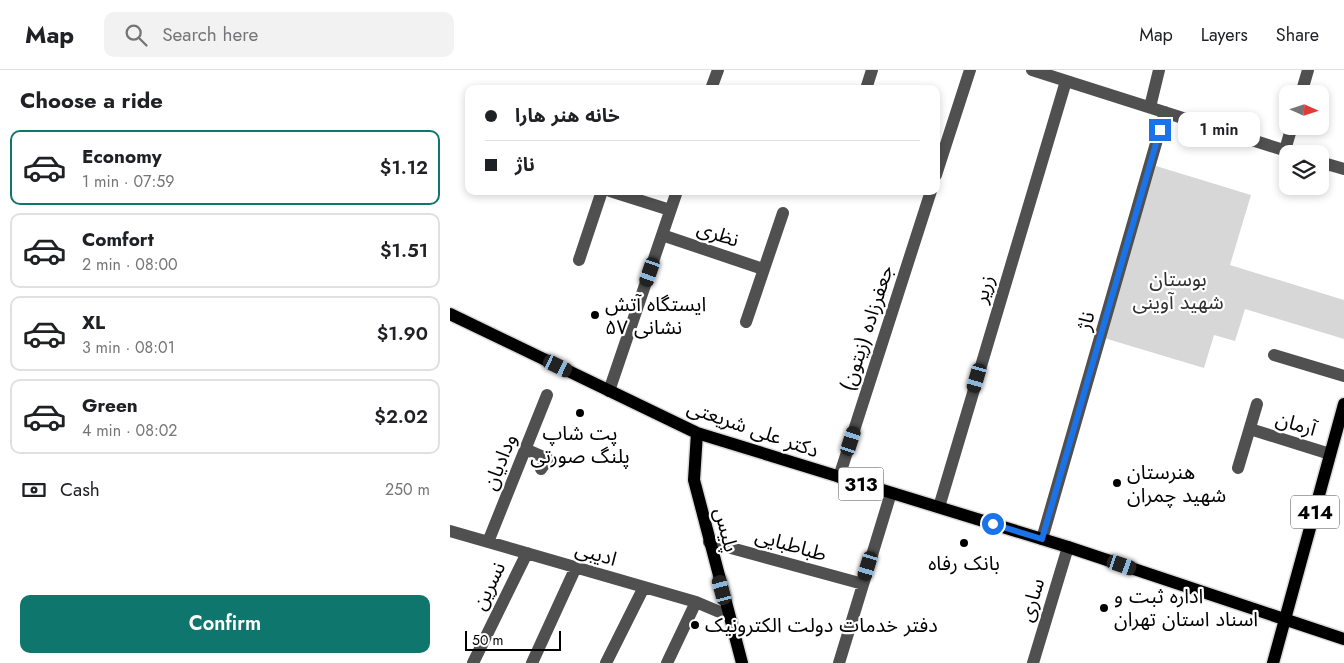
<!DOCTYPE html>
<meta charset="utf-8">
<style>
:root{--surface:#fff;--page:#f2f2f2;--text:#202124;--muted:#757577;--line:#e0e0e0;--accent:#0f766e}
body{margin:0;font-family:Jost,"Noto Sans Arabic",sans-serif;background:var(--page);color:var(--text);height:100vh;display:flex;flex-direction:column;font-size:19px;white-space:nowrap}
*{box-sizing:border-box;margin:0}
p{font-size:16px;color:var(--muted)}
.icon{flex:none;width:28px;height:28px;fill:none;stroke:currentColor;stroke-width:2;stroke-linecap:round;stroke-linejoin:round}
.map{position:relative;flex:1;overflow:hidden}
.sheet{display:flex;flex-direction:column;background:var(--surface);width:450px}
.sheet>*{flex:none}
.top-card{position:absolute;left:15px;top:15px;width:475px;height:110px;border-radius:10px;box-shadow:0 2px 8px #0003;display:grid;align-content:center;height:110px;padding:0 20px;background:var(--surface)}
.needle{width:32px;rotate:93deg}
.controls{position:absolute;left:829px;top:15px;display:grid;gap:10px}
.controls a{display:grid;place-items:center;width:50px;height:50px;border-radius:10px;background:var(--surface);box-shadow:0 2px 8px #0003;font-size:25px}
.scale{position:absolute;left:15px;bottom:12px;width:96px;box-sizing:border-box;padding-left:5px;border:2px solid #000;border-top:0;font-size:14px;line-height:18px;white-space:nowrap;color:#000;-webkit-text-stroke:4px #fff;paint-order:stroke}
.end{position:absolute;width:22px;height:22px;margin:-11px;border:6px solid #1a73e8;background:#fff;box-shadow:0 0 0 2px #fff}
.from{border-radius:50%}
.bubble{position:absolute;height:35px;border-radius:10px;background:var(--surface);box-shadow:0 2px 8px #0003;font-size:16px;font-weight:600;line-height:35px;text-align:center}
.car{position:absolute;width:15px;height:30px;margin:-15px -8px;border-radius:6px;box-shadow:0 0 4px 1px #0007;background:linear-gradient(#222 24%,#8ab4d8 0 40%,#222 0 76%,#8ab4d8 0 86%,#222 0)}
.top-card b{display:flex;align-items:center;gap:18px;height:48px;font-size:19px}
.top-card b+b{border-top:1px solid var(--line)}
.top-card i{width:12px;height:12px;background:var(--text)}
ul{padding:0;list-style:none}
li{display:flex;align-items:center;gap:15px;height:75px;margin:0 10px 8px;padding:0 10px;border:2px solid var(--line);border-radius:10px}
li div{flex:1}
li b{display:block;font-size:19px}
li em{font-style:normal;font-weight:600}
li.current{border-color:var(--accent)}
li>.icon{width:45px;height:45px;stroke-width:1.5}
h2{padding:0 20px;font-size:22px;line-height:60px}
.pay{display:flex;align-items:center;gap:12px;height:55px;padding:0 20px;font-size:19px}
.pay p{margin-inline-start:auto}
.primary-button{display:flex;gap:10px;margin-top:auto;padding:10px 20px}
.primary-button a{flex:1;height:58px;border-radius:10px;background:var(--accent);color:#fff;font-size:20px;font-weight:600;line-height:58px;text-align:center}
header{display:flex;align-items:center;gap:30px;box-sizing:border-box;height:70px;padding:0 25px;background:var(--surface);border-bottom:1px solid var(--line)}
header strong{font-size:24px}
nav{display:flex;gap:28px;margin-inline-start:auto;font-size:18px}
.search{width:350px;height:45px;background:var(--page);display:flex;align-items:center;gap:12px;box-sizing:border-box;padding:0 18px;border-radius:10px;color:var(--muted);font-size:19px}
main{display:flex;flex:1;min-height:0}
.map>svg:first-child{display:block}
.green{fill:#d7d7d7}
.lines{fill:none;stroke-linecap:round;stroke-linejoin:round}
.major-casing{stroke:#dbdbdb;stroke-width:15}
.minor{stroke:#505050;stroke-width:12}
.major{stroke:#000;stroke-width:12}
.route{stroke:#1a73e8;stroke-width:6}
.poi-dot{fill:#000;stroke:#fff;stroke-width:2}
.labels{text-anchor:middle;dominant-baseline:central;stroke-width:4.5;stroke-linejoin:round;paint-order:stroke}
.shield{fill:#fff;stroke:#4c4c4c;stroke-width:1}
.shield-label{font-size:19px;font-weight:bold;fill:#000}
.street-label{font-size:20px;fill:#000;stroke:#fff}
.park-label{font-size:20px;fill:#2e2e2e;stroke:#fff}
.poi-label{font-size:20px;fill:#000;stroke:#fff;text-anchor:start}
</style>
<header>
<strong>Map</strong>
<div class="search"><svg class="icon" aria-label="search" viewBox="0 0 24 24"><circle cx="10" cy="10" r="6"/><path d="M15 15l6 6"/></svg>Search here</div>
<nav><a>Map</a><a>Layers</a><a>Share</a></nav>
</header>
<main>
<section class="sheet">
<h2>Choose a ride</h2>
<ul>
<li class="current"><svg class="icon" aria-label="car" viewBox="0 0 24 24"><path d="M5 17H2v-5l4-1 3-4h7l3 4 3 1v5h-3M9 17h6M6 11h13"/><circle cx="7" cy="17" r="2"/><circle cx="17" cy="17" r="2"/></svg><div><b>Economy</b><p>1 min · 07:59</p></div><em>$1.12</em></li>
<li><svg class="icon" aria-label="car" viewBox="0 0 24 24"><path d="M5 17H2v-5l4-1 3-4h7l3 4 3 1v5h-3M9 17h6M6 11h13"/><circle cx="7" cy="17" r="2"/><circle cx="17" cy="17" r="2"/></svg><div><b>Comfort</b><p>2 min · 08:00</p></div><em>$1.51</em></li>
<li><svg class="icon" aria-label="car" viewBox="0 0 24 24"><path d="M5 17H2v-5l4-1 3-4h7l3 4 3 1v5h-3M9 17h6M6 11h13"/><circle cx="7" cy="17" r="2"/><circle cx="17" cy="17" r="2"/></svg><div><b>XL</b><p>3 min · 08:01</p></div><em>$1.90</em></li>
<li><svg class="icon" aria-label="car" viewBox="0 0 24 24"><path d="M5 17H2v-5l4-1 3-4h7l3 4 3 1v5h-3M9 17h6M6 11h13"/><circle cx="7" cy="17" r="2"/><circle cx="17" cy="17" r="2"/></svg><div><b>Green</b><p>4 min · 08:02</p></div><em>$2.02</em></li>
</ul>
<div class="pay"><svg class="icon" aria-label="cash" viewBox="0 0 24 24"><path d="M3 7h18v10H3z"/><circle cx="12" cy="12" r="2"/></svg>Cash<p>250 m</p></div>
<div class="primary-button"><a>Confirm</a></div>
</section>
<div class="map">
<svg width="894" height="593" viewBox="0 0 894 593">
<rect width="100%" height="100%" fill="#fff"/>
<!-- green -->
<path class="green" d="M706,96L801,125L780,195L894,230V269L795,239L785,271L764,265L754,298L654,268Z"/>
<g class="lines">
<defs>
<path id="major" d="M0,244L247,363L618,477L894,569
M247,363L244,410L292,593
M823,593L894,334"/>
</defs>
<!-- major casing -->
<use href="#major" class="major-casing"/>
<!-- minor -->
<path class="minor" d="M582,0L846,84
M261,19L268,0
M416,19L422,0
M851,24L858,0
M700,37L709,0
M835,80L842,56
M870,92L894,99
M486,105L520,0
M160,121L220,140
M212,165L313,199
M129,190L152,121
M296,252L333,143
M824,285L894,306
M159,321L227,121
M800,359L880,384
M75,379L98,389L91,399
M788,398L807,334
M389,407L481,121
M489,437L616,11
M0,461L246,532L279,546
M592,469L715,42
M38,472L97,325
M259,472L413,514
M23,593L77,483
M82,593L126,497
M156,593L194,517
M217,593L246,532
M389,593L441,423
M583,593L618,477"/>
<!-- major -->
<use href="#major" class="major"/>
</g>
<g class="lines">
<!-- route -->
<path class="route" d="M543,454L592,469L710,60"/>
</g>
<!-- markers -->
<g class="poi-dot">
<circle cx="145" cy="245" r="5"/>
<circle cx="130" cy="343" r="5"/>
<circle cx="667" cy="413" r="5"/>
<circle cx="514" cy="473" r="5"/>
<circle cx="654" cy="538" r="5"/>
<circle cx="245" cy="555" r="5"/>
</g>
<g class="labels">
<!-- shield labels -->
<g class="shield">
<rect x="388.5" y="397.5" width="45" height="33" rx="4"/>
<rect x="841" y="425.5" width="48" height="33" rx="4"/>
</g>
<g class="shield-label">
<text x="411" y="414">313</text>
<text x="865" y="442">414</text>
</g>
<!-- street labels -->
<g class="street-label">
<text transform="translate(268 164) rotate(19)">نظری</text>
<text transform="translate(534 219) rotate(-73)">زریر</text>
<text transform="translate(636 251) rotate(-74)">ناژ</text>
<text transform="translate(417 258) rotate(-72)">جعفرزاده (زیتون)</text>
<text transform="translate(846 354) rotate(17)">آرمان</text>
<text transform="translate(303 359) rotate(19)">دکتر علی شریعتی</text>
<text transform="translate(50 392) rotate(-68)">ودادیان</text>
<text transform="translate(276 460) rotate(76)">پلیس</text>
<text transform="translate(341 475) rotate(16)">طباطبایی</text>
<text transform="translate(146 484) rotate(16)">ادیبی</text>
<text transform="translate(39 516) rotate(-64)">نسرین</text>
<text transform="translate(582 530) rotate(-73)">ساری</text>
</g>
<!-- park labels -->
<g class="park-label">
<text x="728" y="209">بوستان<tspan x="728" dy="23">شهید آوینی</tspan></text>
</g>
<!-- poi labels -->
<g class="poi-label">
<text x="155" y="234">ایستگاه آتش<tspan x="155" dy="23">نشانی ۵۷</tspan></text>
<text x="130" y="363" text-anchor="middle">پت شاپ<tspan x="130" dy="23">پلنگ صورتی</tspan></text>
<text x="677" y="402">هنرستان<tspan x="677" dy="23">شهید چمران</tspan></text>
<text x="514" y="493" text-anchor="middle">بانک رفاه</text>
<text x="664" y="526">اداره ثبت و<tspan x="664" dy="23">اسناد استان تهران</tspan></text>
<text x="255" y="555">دفتر خدمات دولت الکترونیک</text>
</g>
</g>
</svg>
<div class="controls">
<a><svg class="needle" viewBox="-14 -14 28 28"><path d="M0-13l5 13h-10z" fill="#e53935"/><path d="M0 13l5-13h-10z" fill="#757577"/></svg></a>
<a><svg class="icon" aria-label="layers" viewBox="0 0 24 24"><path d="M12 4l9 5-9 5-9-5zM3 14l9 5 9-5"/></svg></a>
</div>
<div class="scale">50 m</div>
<i class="end from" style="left:543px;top:454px"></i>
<i class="end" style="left:710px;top:60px"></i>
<div class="bubble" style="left:728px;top:42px;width:82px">1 min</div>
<i class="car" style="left:200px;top:202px;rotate:199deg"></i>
<i class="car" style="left:108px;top:296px;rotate:116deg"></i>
<i class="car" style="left:527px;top:308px;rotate:196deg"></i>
<i class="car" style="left:401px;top:371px;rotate:18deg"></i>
<i class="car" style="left:672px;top:495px;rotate:109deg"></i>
<i class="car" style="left:418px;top:496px;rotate:197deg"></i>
<i class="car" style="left:272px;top:520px;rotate:345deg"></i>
<div class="top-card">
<b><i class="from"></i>خانه هنر هارا</b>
<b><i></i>ناژ</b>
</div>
</div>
</main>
